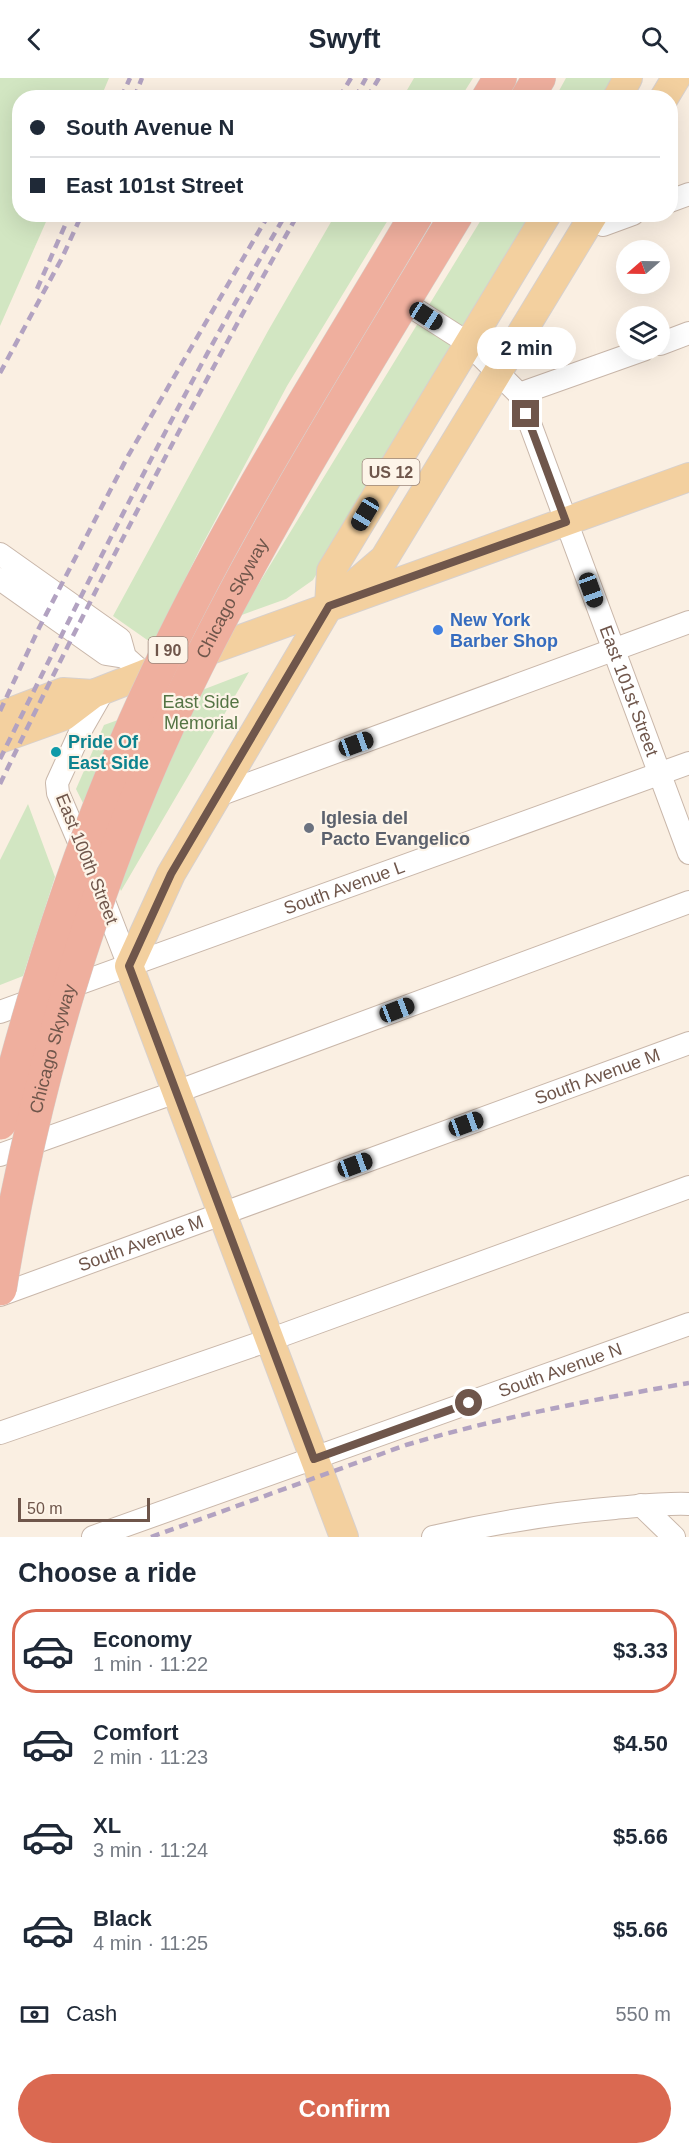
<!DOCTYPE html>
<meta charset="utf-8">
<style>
:root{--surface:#fff;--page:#f6f6f7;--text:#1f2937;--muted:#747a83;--line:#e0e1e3;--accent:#da6951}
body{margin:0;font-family:Helvetica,sans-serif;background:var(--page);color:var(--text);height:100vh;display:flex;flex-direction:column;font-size:22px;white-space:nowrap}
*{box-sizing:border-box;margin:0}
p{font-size:20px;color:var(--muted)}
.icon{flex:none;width:33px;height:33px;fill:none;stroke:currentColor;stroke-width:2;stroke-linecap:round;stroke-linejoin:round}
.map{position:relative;height:1459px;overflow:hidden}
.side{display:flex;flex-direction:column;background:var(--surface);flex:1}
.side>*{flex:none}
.banner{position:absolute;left:12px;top:12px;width:666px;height:132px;border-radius:24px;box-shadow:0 6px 24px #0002;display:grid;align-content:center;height:132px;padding:0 18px;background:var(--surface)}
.needle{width:39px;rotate:250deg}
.controls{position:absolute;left:616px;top:162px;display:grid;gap:12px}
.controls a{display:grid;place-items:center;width:54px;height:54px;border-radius:50%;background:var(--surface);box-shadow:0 6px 24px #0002;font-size:30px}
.scale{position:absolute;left:18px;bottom:15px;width:132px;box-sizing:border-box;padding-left:6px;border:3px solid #6f564b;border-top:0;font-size:16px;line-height:21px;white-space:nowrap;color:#6f564b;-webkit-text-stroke:4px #fdf4e8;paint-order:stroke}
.end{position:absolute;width:27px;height:27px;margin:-14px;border:8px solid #6f564b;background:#fff;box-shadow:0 0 0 3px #fff}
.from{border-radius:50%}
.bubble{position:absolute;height:42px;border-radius:21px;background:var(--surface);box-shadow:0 6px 24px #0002;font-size:20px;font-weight:800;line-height:42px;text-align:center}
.car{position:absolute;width:18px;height:36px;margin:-18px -9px;border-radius:8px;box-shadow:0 0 4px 2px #0007;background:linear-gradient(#222 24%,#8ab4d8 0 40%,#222 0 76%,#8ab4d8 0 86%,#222 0)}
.banner b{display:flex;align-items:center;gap:21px;height:57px;font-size:22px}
.banner b+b{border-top:2px solid var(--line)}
.banner i{width:15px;height:15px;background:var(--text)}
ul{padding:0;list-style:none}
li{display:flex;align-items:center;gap:18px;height:84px;margin:0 12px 9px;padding:0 6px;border:3px solid transparent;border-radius:24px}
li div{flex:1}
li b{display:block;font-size:22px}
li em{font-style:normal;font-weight:800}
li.selected{border-color:var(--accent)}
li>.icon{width:54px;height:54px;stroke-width:1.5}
h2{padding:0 18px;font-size:27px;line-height:72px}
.pay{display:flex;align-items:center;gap:15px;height:66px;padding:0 18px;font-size:22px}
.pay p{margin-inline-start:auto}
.action{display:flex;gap:12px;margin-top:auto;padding:12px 18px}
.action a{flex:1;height:69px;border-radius:36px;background:var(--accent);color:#fff;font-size:24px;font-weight:800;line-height:69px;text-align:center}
header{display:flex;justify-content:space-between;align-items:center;height:78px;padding:0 18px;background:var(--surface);font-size:27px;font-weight:800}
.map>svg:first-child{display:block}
.green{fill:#d2e6c2}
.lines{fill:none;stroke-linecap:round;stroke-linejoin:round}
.minor-casing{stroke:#c9b7aa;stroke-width:24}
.major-casing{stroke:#d7d0cd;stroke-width:30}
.highway-casing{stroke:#d7d0cd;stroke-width:34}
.minor{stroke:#fff;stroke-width:22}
.major{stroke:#f3d09f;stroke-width:28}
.highway{stroke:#efaf9e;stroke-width:33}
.rail{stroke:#b2a2c1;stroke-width:4.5;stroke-dasharray:9 6;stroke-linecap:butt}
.highway-bridge-casing{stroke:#d7d0cd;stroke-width:34;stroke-linecap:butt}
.highway-bridge{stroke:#efaf9e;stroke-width:33}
.route{stroke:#6f564b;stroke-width:8}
.shop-dot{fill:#3f7fe0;stroke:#fdf4e8;stroke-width:2}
.culture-dot{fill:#0f9aa8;stroke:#fdf4e8;stroke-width:2}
.worship-dot{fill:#6b7280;stroke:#fdf4e8;stroke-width:2}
.labels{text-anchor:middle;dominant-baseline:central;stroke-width:4.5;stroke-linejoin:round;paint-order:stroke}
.shield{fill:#fdf4e8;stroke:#9a857a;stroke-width:1.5}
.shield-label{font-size:16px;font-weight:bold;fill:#6f564b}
.street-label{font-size:18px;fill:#6f564b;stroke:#fdf4e8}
.shop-label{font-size:18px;font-weight:bold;fill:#366cbe;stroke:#fdf4e8;text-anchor:start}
.park-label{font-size:18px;fill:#547444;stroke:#fdf4e8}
.culture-label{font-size:18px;font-weight:bold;fill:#0d838f;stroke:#fdf4e8;text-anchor:start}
.worship-label{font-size:18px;font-weight:bold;fill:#5b616d;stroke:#fdf4e8;text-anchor:start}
</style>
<header><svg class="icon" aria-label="back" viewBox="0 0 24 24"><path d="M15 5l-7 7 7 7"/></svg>Swyft<svg class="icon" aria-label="search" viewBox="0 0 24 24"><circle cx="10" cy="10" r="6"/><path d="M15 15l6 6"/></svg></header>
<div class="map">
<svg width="689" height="1459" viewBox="0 0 689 1459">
<rect width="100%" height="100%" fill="#faefe2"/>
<!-- green -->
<path class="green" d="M0,0H109L101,19L20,20V136L49,137L0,248Z
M414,0H473L461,19H403Z
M566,0H615L603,19L555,20Z
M335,137H391L287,308L200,471L153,566L113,538L268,253Z
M484,137H533L313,502L286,521L239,538Z
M249,594L121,813L117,803L197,614Z
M118,642L83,725L76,711L104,647Z
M28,726L55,799L23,898L0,907V782Z"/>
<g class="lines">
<defs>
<g id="minor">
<path d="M670,123L689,116"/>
<path d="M581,136L603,147L633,136"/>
<path d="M660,266L689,255"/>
<path d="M519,316L643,272"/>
<path id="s1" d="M302,360L390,215L468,265L519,316L689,775"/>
<path d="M0,476L120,561L125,579L144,596"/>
<path d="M0,501L106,576L125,579"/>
<path d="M216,718L689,544"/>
<path d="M85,778L58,715L57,705L83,648L103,613"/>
<path d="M98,808L129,888"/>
<path id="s2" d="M0,934L689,685"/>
<path d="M0,1077L176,1014L689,824"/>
<path id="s3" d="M0,1217L689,965"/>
<path d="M0,1355L269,1262L689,1109"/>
<path d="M641,1427L674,1459"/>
<path id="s4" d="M93,1459L689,1246"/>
<path d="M433,1459C493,1445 554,1435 615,1430C640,1428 664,1425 689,1426"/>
</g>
<path id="major" d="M617,20L628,0
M664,20L676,0
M329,528L331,493L547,136
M0,638L63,614L93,616
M0,661L64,638L93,616L144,596L689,399
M344,1459L129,888L171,796L329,528L384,481L594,136"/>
<path id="highway" d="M488,20L500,0
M527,20L539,0"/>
</defs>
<!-- minor casing -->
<use href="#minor" class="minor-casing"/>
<!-- major casing -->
<use href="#major" class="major-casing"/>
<!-- highway casing -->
<use href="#highway" class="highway-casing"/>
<!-- minor -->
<use href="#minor" class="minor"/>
<!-- major -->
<use href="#major" class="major"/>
<!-- highway -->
<use href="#highway" class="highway"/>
<!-- rail -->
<path class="rail" d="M121,20L130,0
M134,20L142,0
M339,20L351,0
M355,20L366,0
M367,20L379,0
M37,211L70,136
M0,295L62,180L82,136
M0,633L39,550L128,378L269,136
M0,681C91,498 182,313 286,136
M0,706C93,513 193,323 298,136
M151,1459L406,1367C501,1339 591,1322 689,1305"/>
<defs>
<g id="highway-bridge">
<path d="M0,1045C39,891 88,740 156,597C231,437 327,288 417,136"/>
<path id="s5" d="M0,1211C33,1008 94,800 184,614C264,449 362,293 457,136"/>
</g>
</defs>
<!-- highway-bridge casing -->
<use href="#highway-bridge" class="highway-bridge-casing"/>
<!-- highway-bridge -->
<use href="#highway-bridge" class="highway-bridge"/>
</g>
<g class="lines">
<!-- route -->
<path class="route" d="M469,1325L314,1381L129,888L171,796L329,528L566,444L526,336"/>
</g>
<!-- markers -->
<circle class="shop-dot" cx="438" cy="552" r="6"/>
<circle class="culture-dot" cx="56" cy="674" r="6"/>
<circle class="worship-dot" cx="309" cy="750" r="6"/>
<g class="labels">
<!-- shield labels -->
<g class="shield">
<rect x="362.5" y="381" width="57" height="26" rx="4.5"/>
<rect x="148.5" y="559" width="39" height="26" rx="4.5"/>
</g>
<g class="shield-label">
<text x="391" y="394">US 12</text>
<text x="168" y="572">I 90</text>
</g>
<!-- street labels -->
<g class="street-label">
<text stroke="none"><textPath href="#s5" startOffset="732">Chicago Skyway</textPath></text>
<text stroke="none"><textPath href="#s1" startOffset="651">East 101st Street</textPath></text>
<text transform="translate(87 781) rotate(68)">East 100th Street</text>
<text stroke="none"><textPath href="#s2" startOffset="366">South Avenue L</textPath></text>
<text stroke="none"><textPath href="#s5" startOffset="246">Chicago Skyway</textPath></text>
<text stroke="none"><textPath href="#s3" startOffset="636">South Avenue M</textPath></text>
<text stroke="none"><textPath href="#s3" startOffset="150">South Avenue M</textPath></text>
<text stroke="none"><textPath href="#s4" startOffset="496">South Avenue N</textPath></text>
</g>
<!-- shop labels -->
<g class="shop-label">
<text x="450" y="542">New York<tspan x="450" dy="21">Barber Shop</tspan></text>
</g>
<!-- park labels -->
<g class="park-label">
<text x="201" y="624">East Side<tspan x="201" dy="21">Memorial</tspan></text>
</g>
<!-- culture labels -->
<g class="culture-label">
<text x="68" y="664">Pride Of<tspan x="68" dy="21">East Side</tspan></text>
</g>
<!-- worship labels -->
<g class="worship-label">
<text x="321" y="740">Iglesia del<tspan x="321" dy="21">Pacto Evangelico</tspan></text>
</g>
</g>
</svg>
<div class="controls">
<a><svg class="needle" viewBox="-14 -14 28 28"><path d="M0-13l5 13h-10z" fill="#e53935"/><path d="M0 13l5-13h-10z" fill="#747a83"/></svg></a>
<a><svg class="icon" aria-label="layers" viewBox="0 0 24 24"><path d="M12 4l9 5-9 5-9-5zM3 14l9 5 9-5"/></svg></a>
</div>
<div class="scale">50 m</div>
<i class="end from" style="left:469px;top:1325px"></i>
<i class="end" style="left:526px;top:336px"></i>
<div class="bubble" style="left:477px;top:249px;width:99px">2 min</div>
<i class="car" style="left:426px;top:238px;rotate:123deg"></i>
<i class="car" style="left:365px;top:436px;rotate:211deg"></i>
<i class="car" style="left:591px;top:512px;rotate:160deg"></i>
<i class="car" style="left:356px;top:666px;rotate:70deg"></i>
<i class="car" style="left:397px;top:932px;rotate:69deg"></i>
<i class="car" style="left:466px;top:1046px;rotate:70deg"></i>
<i class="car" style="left:355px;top:1087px;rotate:70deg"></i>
<div class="banner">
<b><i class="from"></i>South Avenue N</b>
<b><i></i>East 101st Street</b>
</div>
</div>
<section class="side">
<h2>Choose a ride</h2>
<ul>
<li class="selected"><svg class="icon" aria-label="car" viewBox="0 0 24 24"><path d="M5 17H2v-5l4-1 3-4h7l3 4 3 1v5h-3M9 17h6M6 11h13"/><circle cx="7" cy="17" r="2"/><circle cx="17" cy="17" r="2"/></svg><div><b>Economy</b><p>1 min · 11:22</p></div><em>$3.33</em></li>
<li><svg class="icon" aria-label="car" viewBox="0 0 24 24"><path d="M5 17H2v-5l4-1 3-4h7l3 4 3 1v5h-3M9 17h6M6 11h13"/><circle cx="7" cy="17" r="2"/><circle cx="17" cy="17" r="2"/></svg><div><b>Comfort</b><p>2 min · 11:23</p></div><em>$4.50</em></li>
<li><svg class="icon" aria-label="car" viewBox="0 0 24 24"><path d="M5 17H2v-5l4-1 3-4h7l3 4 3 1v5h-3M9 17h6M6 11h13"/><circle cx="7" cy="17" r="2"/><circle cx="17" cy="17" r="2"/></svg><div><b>XL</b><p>3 min · 11:24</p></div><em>$5.66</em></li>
<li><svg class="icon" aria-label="car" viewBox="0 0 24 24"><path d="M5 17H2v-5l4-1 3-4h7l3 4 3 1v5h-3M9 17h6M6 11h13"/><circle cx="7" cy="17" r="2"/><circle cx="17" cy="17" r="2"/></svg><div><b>Black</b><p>4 min · 11:25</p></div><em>$5.66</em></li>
</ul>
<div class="pay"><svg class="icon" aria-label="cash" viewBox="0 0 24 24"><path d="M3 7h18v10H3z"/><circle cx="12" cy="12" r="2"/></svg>Cash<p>550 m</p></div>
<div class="action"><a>Confirm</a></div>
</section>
